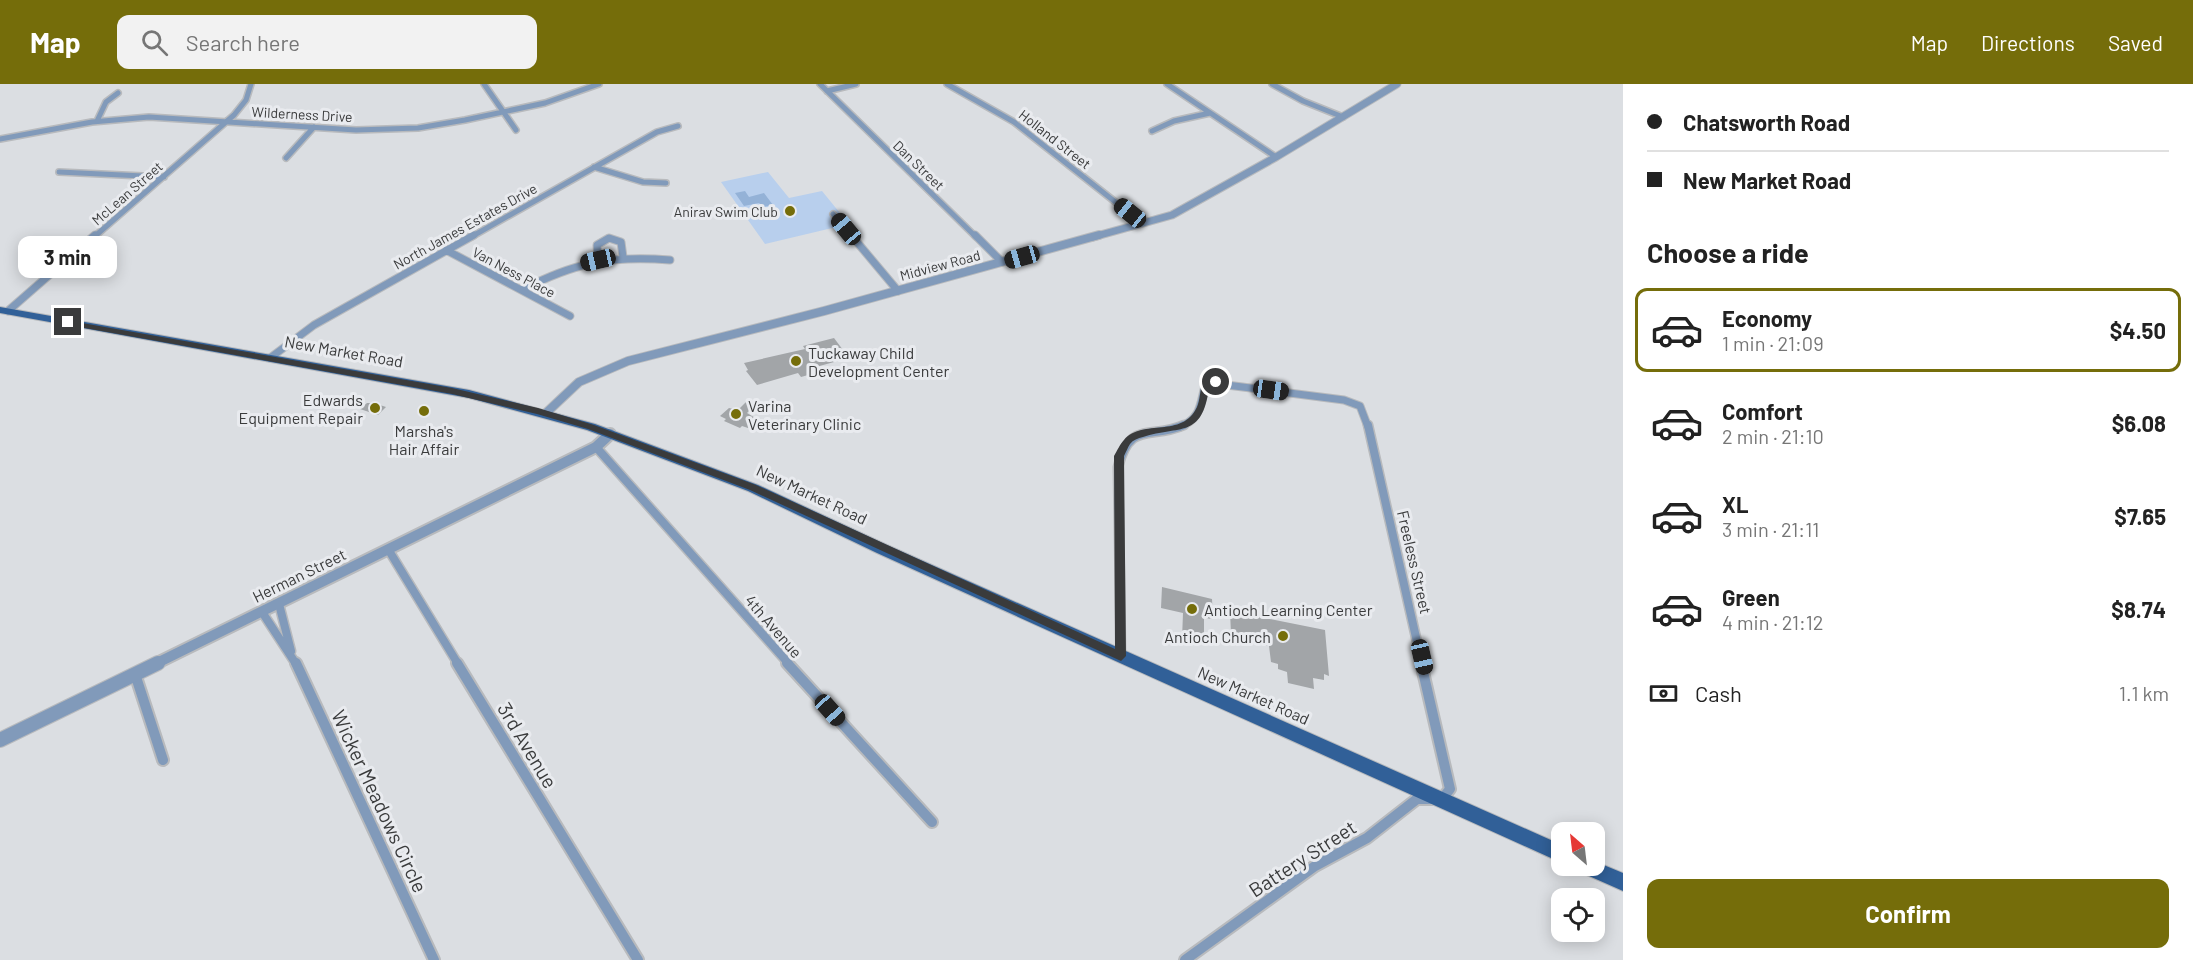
<!DOCTYPE html>
<meta charset="utf-8">
<style>
:root{--surface:#fff;--page:#f2f2f2;--text:#222;--muted:#767676;--line:#e0e0e0;--accent:#756d0a}
body{margin:0;font-family:Barlow,sans-serif;background:var(--page);color:var(--text);height:100vh;display:flex;flex-direction:column;font-size:22px;white-space:nowrap}
*{box-sizing:border-box;margin:0}
p{font-size:20px;color:var(--muted)}
.icon{flex:none;width:33px;height:33px;fill:none;stroke:currentColor;stroke-width:2;stroke-linecap:round;stroke-linejoin:round}
.map{position:relative;flex:1;overflow:hidden}
.side{display:flex;flex-direction:column;background:var(--surface);width:570px}
.side>*{flex:none}
.banner{display:grid;align-content:center;height:132px;padding:0 24px;background:var(--surface)}
.needle{width:39px;rotate:332deg}
.tools{position:absolute;left:1551px;top:738px;display:grid;gap:12px}
.tools a{display:grid;place-items:center;width:54px;height:54px;border-radius:12px;background:var(--surface);box-shadow:0 3px 15px #0003;font-size:30px}
.end{position:absolute;width:27px;height:27px;margin:-14px;border:8px solid #3a3b3c;background:#fff;box-shadow:0 0 0 3px #fff}
.from{border-radius:50%}
.bubble{position:absolute;height:42px;border-radius:12px;background:var(--surface);box-shadow:0 3px 15px #0003;font-size:20px;font-weight:700;line-height:42px;text-align:center}
.car{position:absolute;width:18px;height:36px;margin:-18px -9px;border-radius:8px;box-shadow:0 0 4px 2px #0007;background:linear-gradient(#222 24%,#8ab4d8 0 40%,#222 0 76%,#8ab4d8 0 86%,#222 0)}
.banner b{display:flex;align-items:center;gap:21px;height:57px;font-size:22px}
.banner b+b{border-top:2px solid var(--line)}
.banner i{width:15px;height:15px;background:var(--text)}
ul{padding:0;list-style:none}
li{display:flex;align-items:center;gap:18px;height:84px;margin:0 12px 9px;padding:0 12px;border:3px solid transparent;border-radius:12px}
li div{flex:1}
li b{display:block;font-size:22px}
li em{font-style:normal;font-weight:700}
li.on{border-color:var(--accent)}
li>.icon{width:54px;height:54px;stroke-width:1.5}
h2{padding:0 24px;font-size:27px;line-height:72px}
.pay{display:flex;align-items:center;gap:15px;height:66px;padding:0 24px;font-size:22px}
.pay p{margin-inline-start:auto}
.primary-button{display:flex;gap:12px;margin-top:auto;padding:12px 24px}
.primary-button a{flex:1;height:69px;border-radius:12px;background:var(--accent);color:#fff;font-size:24px;font-weight:700;line-height:69px;text-align:center}
header{display:flex;align-items:center;gap:36px;box-sizing:border-box;height:84px;padding:0 30px;background:var(--accent);color:#fff}
header strong{font-size:28px}
nav{display:flex;gap:33px;margin-inline-start:auto;font-size:21px}
.search{width:420px;height:54px;background:var(--page);display:flex;align-items:center;gap:15px;box-sizing:border-box;padding:0 21px;border-radius:12px;color:var(--muted);font-size:22px}
main{display:flex;flex:1;min-height:0}
.map>svg:first-child{display:block}
.green{fill:#b8cfed}
.water{fill:#94b2d7}
.building{fill:#a2a5a8}
.lines{fill:none;stroke-linecap:round;stroke-linejoin:round}
.minor-far3-casing{stroke:#b8babd;stroke-width:8}
.minor-far2-casing{stroke:#b8babd;stroke-width:9}
.minor-far1-casing{stroke:#b8babd;stroke-width:11}
.minor-casing{stroke:#b8babd;stroke-width:14}
.tertiary-far3-casing{stroke:#b8babd;stroke-width:9}
.tertiary-far2-casing{stroke:#b8babd;stroke-width:10}
.tertiary-far1-casing{stroke:#b8babd;stroke-width:14}
.tertiary-casing{stroke:#b8babd;stroke-width:16}
.primary-casing{stroke:#b8babd;stroke-width:2}
.minor-far3{stroke:#819aba;stroke-width:5}
.minor-far2{stroke:#819aba;stroke-width:7}
.minor-far1{stroke:#819aba;stroke-width:8}
.minor{stroke:#819aba;stroke-width:10}
.tertiary-far3{stroke:#819aba;stroke-width:7}
.tertiary-far2{stroke:#819aba;stroke-width:8}
.tertiary-far1{stroke:#819aba;stroke-width:10}
.tertiary{stroke:#819aba;stroke-width:14}
.primary{fill:#316098;fill-rule:evenodd}
.route{fill:#3a3b3c}
.poi-dot{fill:#756d0a;stroke:#e9ebef;stroke-width:2}
.labels{text-anchor:middle;dominant-baseline:central;stroke-width:6;stroke-linejoin:round;paint-order:stroke}
.far-street-label{font-size:14px;fill:#3a3b3c;stroke:#e9ebef}
.far-poi-label{font-size:14px;fill:#3a3b3c;stroke:#e9ebef;text-anchor:end}
.street-label{font-size:16px;fill:#3a3b3c;stroke:#e9ebef}
.poi-label{font-size:16px;fill:#3a3b3c;stroke:#e9ebef;text-anchor:start}
.near-street-label{font-size:20px;fill:#3a3b3c;stroke:#e9ebef}
</style>
<header>
<strong>Map</strong>
<div class="search"><svg class="icon" aria-label="search" viewBox="0 0 24 24"><circle cx="10" cy="10" r="6"/><path d="M15 15l6 6"/></svg>Search here</div>
<nav><a>Map</a><a>Directions</a><a>Saved</a></nav>
</header>
<main>
<div class="map">
<svg width="1623" height="876" viewBox="0 0 1623 876">
<rect width="100%" height="100%" fill="#dbdee2"/>
<!-- green -->
<path class="green" d="M768,88L789,114L822,107L849,140L765,160L721,98Z"/>
<!-- water -->
<path class="water" d="M745,107L749,113L764,109L773,121L763,123L759,119L744,122L735,109Z"/>
<!-- building -->
<path class="building" d="M834,254L849,274L812,284L815,289L801,293L798,289L757,301L746,287L748,286L744,279L805,265L803,262Z
M746,318L755,321L747,329L757,335L748,344L742,342L740,344L724,337L726,335L720,332L729,324L738,326Z
M367,319H374L386,323L378,331L360,325Z
M1162,503L1212,515L1213,535L1204,534V560L1182,555L1183,529L1161,524Z
M1230,527L1325,546L1329,592L1324,590V596L1313,594L1314,605L1288,599L1287,588L1278,585V580L1271,578L1269,562L1252,558L1251,554L1231,550Z"/>
<g class="lines">
<defs>
<path id="minor-far3" d="M484,0L516,46
M820,0L976,153
M947,0L1014,38L1142,139
M1167,0L1276,73
M1272,0L1303,17L1343,33
M827,7L856,0
M97,37L106,18L118,9
M1152,47L1174,37L1210,29
M0,55L92,38L149,33L356,46L418,44L465,36L545,19L599,0
M286,74L314,43
M594,83L643,98L666,99
M59,88L164,93
M833,130L852,153
M94,153L234,31L246,16L251,0
M471,153L657,48L678,42"/>
<path id="minor-far2" d="M851,151L898,207
M975,151L1002,178
M446,166L570,232
M598,175L597,161L609,154L621,158L623,173
M522,206C573,179 612,171 670,176
M8,227L95,151
M270,274L314,241L474,151
M1180,343C1201,334 1200,321 1205,302L1211,299L1344,316L1360,322L1368,343"/>
<path id="minor-far1" d="M1368,341L1422,580
M596,363L789,580
M388,465L458,580
M279,520L291,567
M262,528L296,580
M1121,572L1118,383C1130,336 1150,356 1184,341"/>
<path id="minor" d="M296,579L434,876
M457,579L638,876
M787,579L932,738
M135,590L163,676
M1185,876L1315,782L1367,754L1417,715H1442L1450,705L1421,579"/>
<path id="tertiary-far3" d="M1093,153L1172,131L1276,73L1397,0"/>
<path id="tertiary-far2" d="M546,329L579,298L628,277L824,227L1099,151"/>
<path id="tertiary-far1" d="M155,580L596,363L610,350"/>
<path id="tertiary" d="M0,656L158,579"/>
<path id="primary" d="M0,223L469,306L595,340L758,401L887,461L1562,761V779L877,469L748,407L587,346L469,314L0,229Z
M1594,777L1623,789V807L1580,788L1577,782H1594Z"/>
</defs>
<!-- minor-far3 casing -->
<use href="#minor-far3" class="minor-far3-casing"/>
<!-- minor-far2 casing -->
<use href="#minor-far2" class="minor-far2-casing"/>
<!-- minor-far1 casing -->
<use href="#minor-far1" class="minor-far1-casing"/>
<!-- minor casing -->
<use href="#minor" class="minor-casing"/>
<!-- tertiary-far3 casing -->
<use href="#tertiary-far3" class="tertiary-far3-casing"/>
<!-- tertiary-far2 casing -->
<use href="#tertiary-far2" class="tertiary-far2-casing"/>
<!-- tertiary-far1 casing -->
<use href="#tertiary-far1" class="tertiary-far1-casing"/>
<!-- tertiary casing -->
<use href="#tertiary" class="tertiary-casing"/>
<!-- primary casing -->
<use href="#primary" class="primary-casing"/>
<!-- minor-far3 -->
<use href="#minor-far3" class="minor-far3"/>
<!-- minor-far2 -->
<use href="#minor-far2" class="minor-far2"/>
<!-- minor-far1 -->
<use href="#minor-far1" class="minor-far1"/>
<!-- minor -->
<use href="#minor" class="minor"/>
<!-- tertiary-far3 -->
<use href="#tertiary-far3" class="tertiary-far3"/>
<!-- tertiary-far2 -->
<use href="#tertiary-far2" class="tertiary-far2"/>
<!-- tertiary-far1 -->
<use href="#tertiary-far1" class="tertiary-far1"/>
<!-- tertiary -->
<use href="#tertiary" class="tertiary"/>
<!-- primary -->
<use href="#primary" class="primary"/>
</g>
<!-- route -->
<path class="route" d="M65,236L452,304L538,324L594,341L756,401L1115,565L1114,372C1117,367 1120,360 1124,356C1143,334 1182,355 1197,323C1200,316 1200,307 1202,300L1216,295L1220,298L1209,304C1202,355 1180,341 1143,353C1138,354 1133,356 1130,360C1128,363 1126,368 1124,372L1126,572L1121,577L750,406L588,345L537,330L452,310L68,241L65,240Z"/>
<!-- markers -->
<g class="poi-dot">
<circle cx="790" cy="127" r="6"/>
<circle cx="796" cy="277" r="6"/>
<circle cx="375" cy="324" r="6"/>
<circle cx="424" cy="327" r="6"/>
<circle cx="736" cy="330" r="6"/>
<circle cx="1192" cy="525" r="6"/>
<circle cx="1283" cy="552" r="6"/>
</g>
<g class="labels">
<!-- far-street labels -->
<g class="far-street-label">
<text transform="translate(302 30) rotate(3)">Wilderness Drive</text>
<text transform="translate(1055 55) rotate(38)">Holland Street</text>
<text transform="translate(919 81) rotate(44)">Dan Street</text>
<text transform="translate(127 109) rotate(-41)">McLean Street</text>
<text transform="translate(465 142) rotate(-29)">North James Estates Drive</text>
<text transform="translate(940 181) rotate(-15)">Midview Road</text>
<text transform="translate(514 188) rotate(28)">Van Ness Place</text>
</g>
<!-- far-poi labels -->
<g class="far-poi-label">
<text x="778" y="127">Anirav Swim Club</text>
</g>
<!-- street labels -->
<g class="street-label">
<text transform="translate(344 267) rotate(10)">New Market Road</text>
<text transform="translate(812 410) rotate(25)">New Market Road</text>
<text transform="translate(1415 478) rotate(77)">Freeless Street</text>
<text transform="translate(299 491) rotate(-26)">Herman Street</text>
<text transform="translate(774 542) rotate(49)">4th Avenue</text>
<text transform="translate(1254 611) rotate(24)">New Market Road</text>
</g>
<!-- poi labels -->
<g class="poi-label">
<text x="808" y="268">Tuckaway Child<tspan x="808" dy="18">Development Center</tspan></text>
<text x="363" y="315" text-anchor="end">Edwards<tspan x="363" dy="18">Equipment Repair</tspan></text>
<text x="748" y="321">Varina<tspan x="748" dy="18">Veterinary Clinic</tspan></text>
<text x="424" y="346" text-anchor="middle">Marsha's<tspan x="424" dy="18">Hair Affair</tspan></text>
<text x="1204" y="525">Antioch Learning Center</text>
<text x="1271" y="552" text-anchor="end">Antioch Church</text>
</g>
<!-- near-street labels -->
<g class="near-street-label">
<text transform="translate(528 661) rotate(59)">3rd Avenue</text>
<text transform="translate(380 717) rotate(65)">Wicker Meadows Circle</text>
<text transform="translate(1302 774) rotate(-33)">Battery Street</text>
</g>
</g>
</svg>
<div class="tools">
<a><svg class="needle" viewBox="-14 -14 28 28"><path d="M0-13l5 13h-10z" fill="#e53935"/><path d="M0 13l5-13h-10z" fill="#767676"/></svg></a>
<a><svg class="icon" aria-label="locate" viewBox="0 0 24 24"><circle cx="12" cy="12" r="6"/><path d="M12 2v4M12 18v4M2 12h4M18 12h4"/></svg></a>
</div>
<i class="end from" style="left:1216px;top:298px"></i>
<i class="end" style="left:68px;top:238px"></i>
<div class="bubble" style="left:18px;top:152px;width:99px">3 min</div>
<i class="car" style="left:1130px;top:129px;rotate:309deg"></i>
<i class="car" style="left:846px;top:145px;rotate:320deg"></i>
<i class="car" style="left:1022px;top:173px;rotate:254deg"></i>
<i class="car" style="left:598px;top:176px;rotate:257deg"></i>
<i class="car" style="left:1271px;top:306px;rotate:98deg"></i>
<i class="car" style="left:1422px;top:573px;rotate:167deg"></i>
<i class="car" style="left:830px;top:626px;rotate:138deg"></i>
</div>
<section class="side">
<div class="banner">
<b><i class="from"></i>Chatsworth Road</b>
<b><i></i>New Market Road</b>
</div>
<h2>Choose a ride</h2>
<ul>
<li class="on"><svg class="icon" aria-label="car" viewBox="0 0 24 24"><path d="M5 17H2v-5l4-1 3-4h7l3 4 3 1v5h-3M9 17h6M6 11h13"/><circle cx="7" cy="17" r="2"/><circle cx="17" cy="17" r="2"/></svg><div><b>Economy</b><p>1 min · 21:09</p></div><em>$4.50</em></li>
<li><svg class="icon" aria-label="car" viewBox="0 0 24 24"><path d="M5 17H2v-5l4-1 3-4h7l3 4 3 1v5h-3M9 17h6M6 11h13"/><circle cx="7" cy="17" r="2"/><circle cx="17" cy="17" r="2"/></svg><div><b>Comfort</b><p>2 min · 21:10</p></div><em>$6.08</em></li>
<li><svg class="icon" aria-label="car" viewBox="0 0 24 24"><path d="M5 17H2v-5l4-1 3-4h7l3 4 3 1v5h-3M9 17h6M6 11h13"/><circle cx="7" cy="17" r="2"/><circle cx="17" cy="17" r="2"/></svg><div><b>XL</b><p>3 min · 21:11</p></div><em>$7.65</em></li>
<li><svg class="icon" aria-label="car" viewBox="0 0 24 24"><path d="M5 17H2v-5l4-1 3-4h7l3 4 3 1v5h-3M9 17h6M6 11h13"/><circle cx="7" cy="17" r="2"/><circle cx="17" cy="17" r="2"/></svg><div><b>Green</b><p>4 min · 21:12</p></div><em>$8.74</em></li>
</ul>
<div class="pay"><svg class="icon" aria-label="cash" viewBox="0 0 24 24"><path d="M3 7h18v10H3z"/><circle cx="12" cy="12" r="2"/></svg>Cash<p>1.1 km</p></div>
<div class="primary-button"><a>Confirm</a></div>
</section>
</main>
